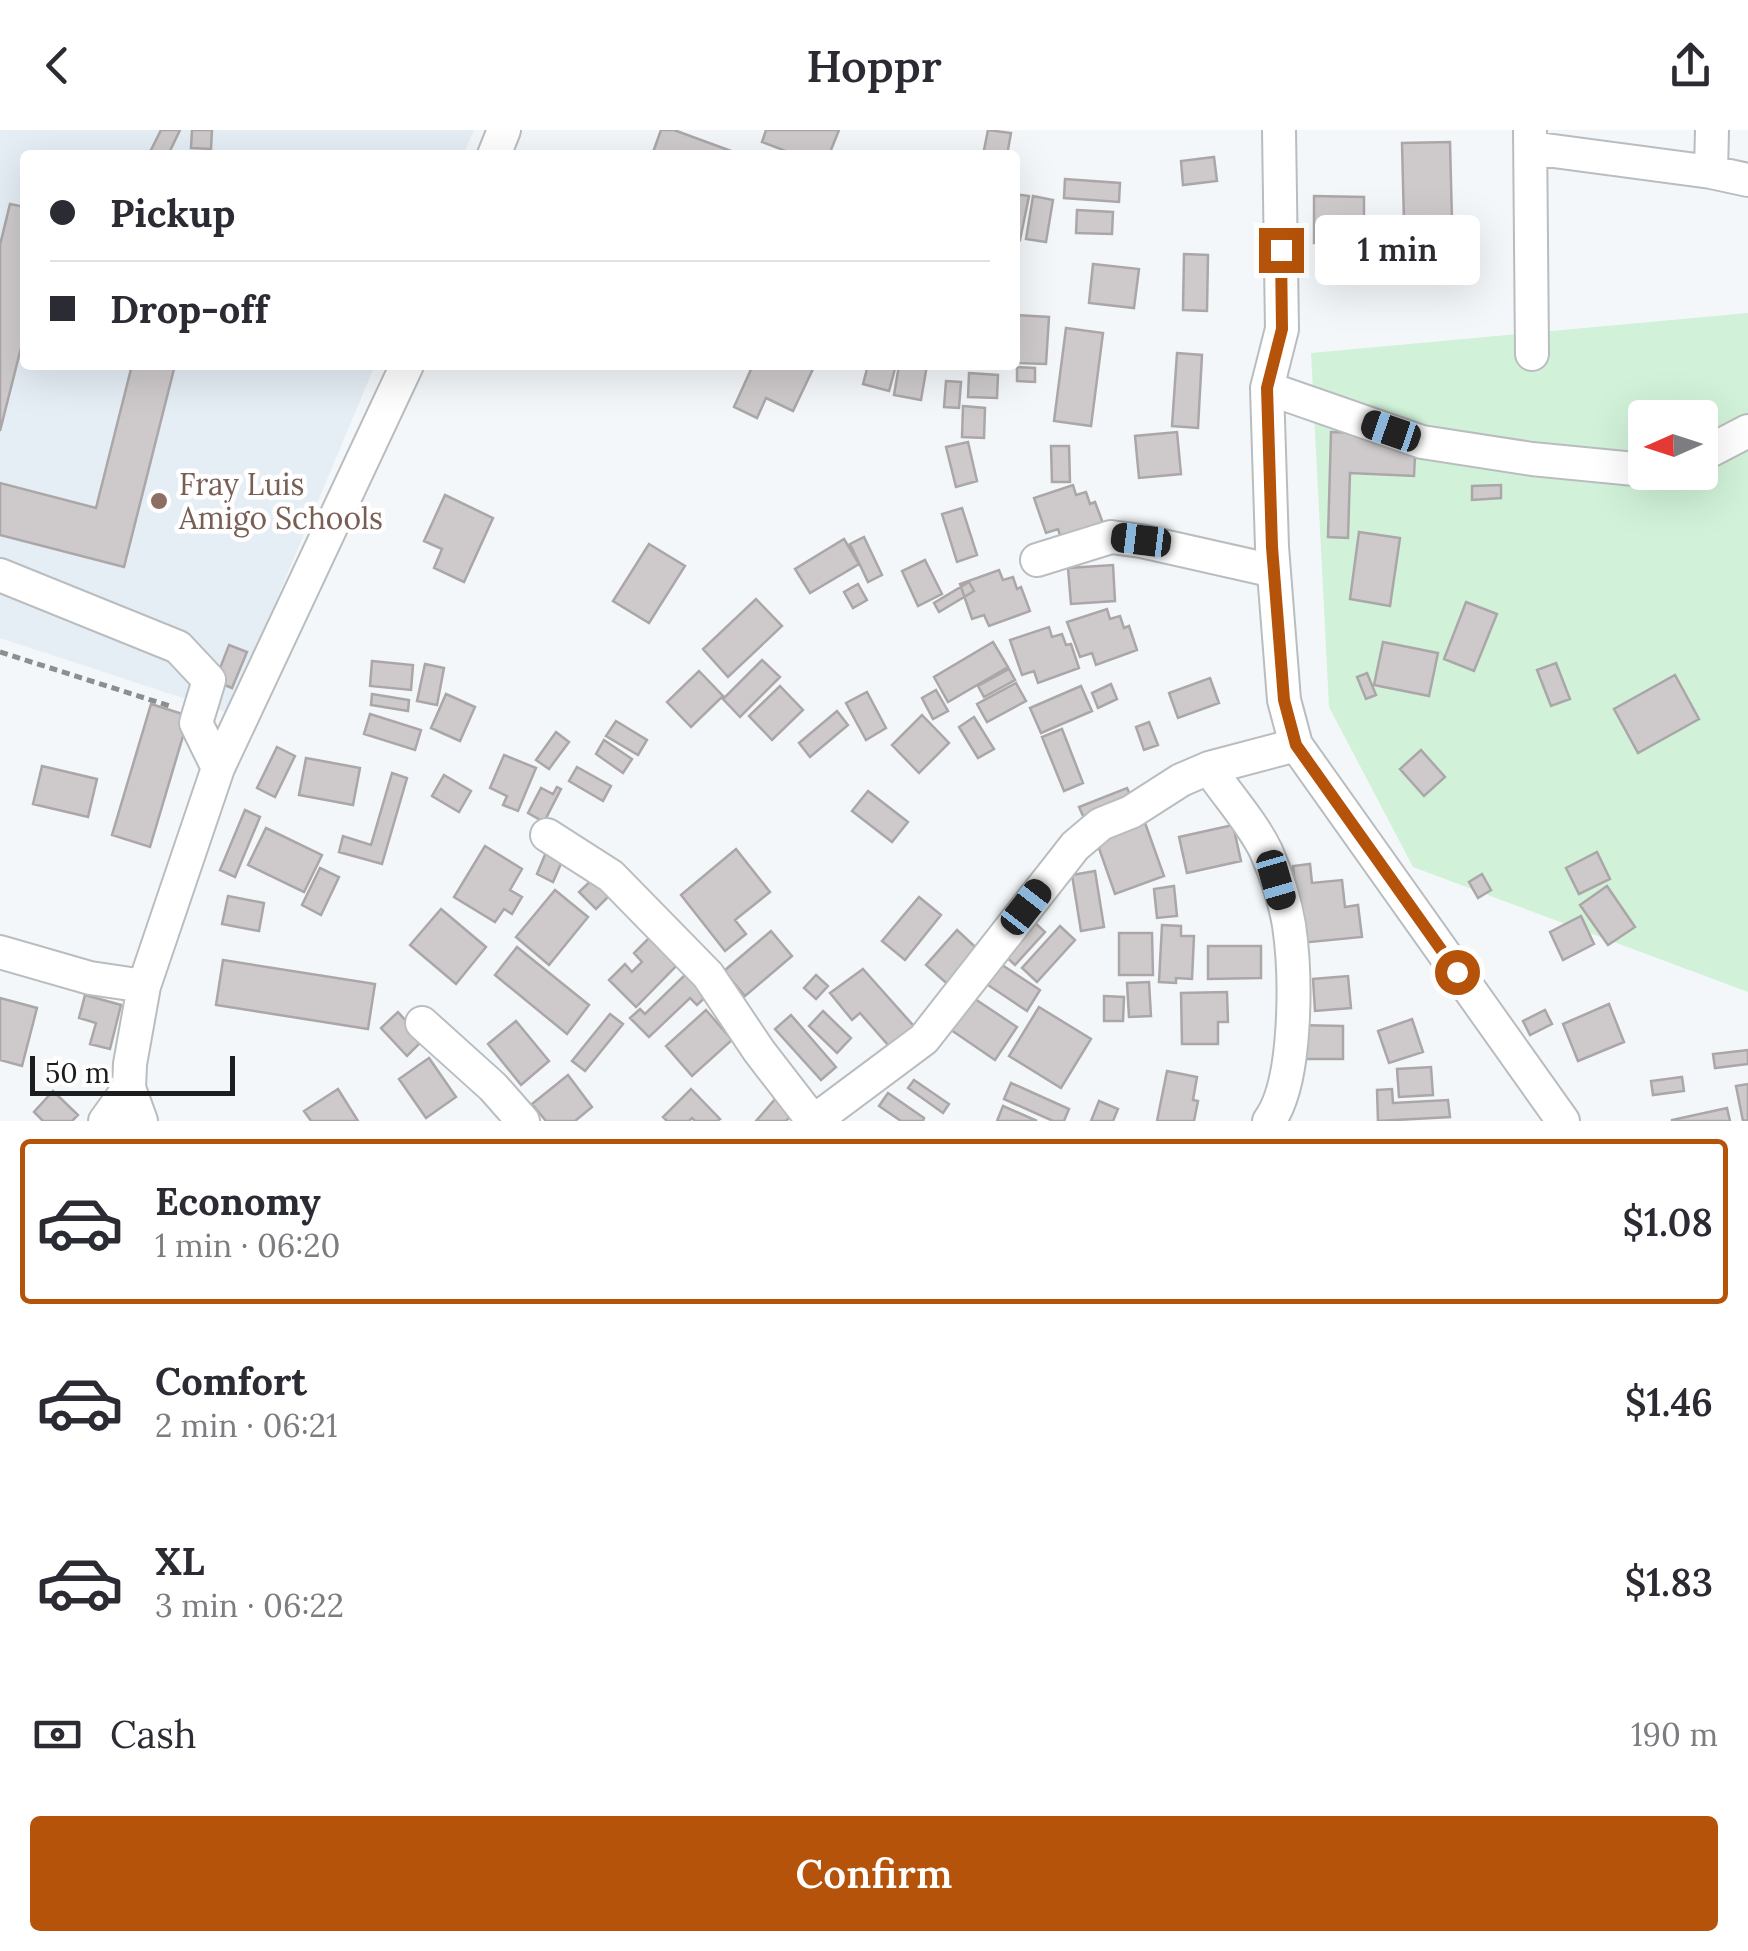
<!DOCTYPE html>
<meta charset="utf-8">
<style>
:root{--surface:#fff;--page:#f7f7f7;--text:#2b2b33;--muted:#7c7c81;--line:#e1e1e2;--accent:#b45309}
body{margin:0;font-family:Lora,serif;background:var(--page);color:var(--text);height:100vh;display:flex;flex-direction:column;font-size:38px;white-space:nowrap}
*{box-sizing:border-box;margin:0}
p{font-size:32px;color:var(--muted)}
.icon{flex:none;width:55px;height:55px;fill:none;stroke:currentColor;stroke-width:2;stroke-linecap:round;stroke-linejoin:round}
.map{position:relative;height:991px;overflow:hidden}
.sheet{display:flex;flex-direction:column;background:var(--surface);flex:1}
.sheet>*{flex:none}
.hud{position:absolute;left:20px;top:20px;width:1000px;height:220px;border-radius:10px;box-shadow:0 10px 40px #0002;display:grid;align-content:center;height:220px;padding:0 30px;background:var(--surface)}
.needle{width:65px;rotate:267deg}
.controls{position:absolute;left:1628px;top:270px;display:grid;gap:20px}
.controls a{display:grid;place-items:center;width:90px;height:90px;border-radius:10px;background:var(--surface);box-shadow:0 10px 40px #0002;font-size:50px}
.scale{position:absolute;left:30px;bottom:25px;width:205px;box-sizing:border-box;padding-left:10px;border:5px solid #1c1d1e;border-top:0;font-size:28px;line-height:35px;white-space:nowrap;color:#1c1d1e;-webkit-text-stroke:8px #fff;paint-order:stroke}
.end{position:absolute;width:45px;height:45px;margin:-22px;border:12px solid #b45309;background:#fff;box-shadow:0 0 0 5px #fff}
.from{border-radius:50%}
.bubble{position:absolute;height:70px;border-radius:10px;background:var(--surface);box-shadow:0 10px 40px #0002;font-size:32px;font-weight:600;line-height:70px;text-align:center}
.car{position:absolute;width:30px;height:60px;margin:-30px -15px;border-radius:12px;box-shadow:0 0 8px 2px #0007;background:linear-gradient(#222 24%,#8ab4d8 0 40%,#222 0 76%,#8ab4d8 0 86%,#222 0)}
.hud b{display:flex;align-items:center;gap:35px;height:95px;font-size:38px}
.hud b+b{border-top:2px solid var(--line)}
.hud i{width:25px;height:25px;background:var(--text)}
ul{padding:18px 0 0;list-style:none}
li{display:flex;align-items:center;gap:30px;height:165px;margin:0 20px 15px;padding:0 10px;border:5px solid transparent;border-radius:10px}
li div{flex:1}
li b{display:block;font-size:38px}
li em{font-style:normal;font-weight:600}
li.active{border-color:var(--accent)}
li>.icon{width:90px;height:90px;stroke-width:1.5}
.pay{display:flex;align-items:center;gap:25px;height:110px;padding:0 30px;font-size:38px}
.pay p{margin-inline-start:auto}
.cta{display:flex;gap:20px;margin-top:auto;padding:20px 30px}
.cta a{flex:1;height:115px;border-radius:10px;background:var(--accent);color:#fff;font-size:40px;font-weight:600;line-height:115px;text-align:center}
header{display:flex;justify-content:space-between;align-items:center;height:130px;padding:0 30px;background:var(--surface);font-size:45px;font-weight:600}
.map>svg:first-child{display:block}
.built{fill:#e5edf5}
.green{fill:#d1f2d8;fill-rule:evenodd}
.building{fill:#cecacc;stroke:#aba7a8;stroke-width:2.5}
.lines{fill:none;stroke-linecap:round;stroke-linejoin:round}
.minor-casing{stroke:#babdbf;stroke-width:36}
.path{stroke:#8c8e8f;stroke-width:5;stroke-dasharray:8 5;stroke-linecap:butt}
.minor{stroke:#fff;stroke-width:32}
.route{stroke:#b45309;stroke-width:12}
.education-dot{fill:#8d6e63;stroke:#fff;stroke-width:4}
.labels{text-anchor:middle;dominant-baseline:central;stroke-width:9;stroke-linejoin:round;paint-order:stroke}
.education-label{font-size:30px;fill:#785e54;stroke:#fff;text-anchor:start}
</style>
<header><svg class="icon" aria-label="back" viewBox="0 0 24 24"><path d="M15 5l-7 7 7 7"/></svg>Hoppr<svg class="icon" aria-label="share" viewBox="0 0 24 24"><path d="M12 15V3M7 8l5-5 5 5M5 13v7h14v-7"/></svg></header>
<div class="map">
<svg width="1748" height="991" viewBox="0 0 1748 991">
<rect width="100%" height="100%" fill="#f4f7f9"/>
<!-- built -->
<path class="built" d="M0,0H474L463,25H25V235H375L229,583L0,508Z"/>
<!-- green -->
<path class="green" d="M1748,183V862L1413,737L1329,577L1311,223ZM1645,288H1700V342H1645Z"/>
<!-- building -->
<path class="building" d="M161,0H180L168,25H152L149,24Z
M192,0H212L211,19L191,18Z
M661,0H674L734,22L733,25H652Z
M766,0H839L829,25H796L762,12Z
M988,0L1011,3L1007,25H983Z
M1450,12L1452,91L1404,92L1402,13Z
M1214,27L1217,51L1183,55L1181,31Z
M1065,49L1120,53L1119,72L1064,68Z
M1015,64L1029,66L1020,110L1015,109Z
M1033,66L1053,70L1046,112L1026,109Z
M1314,66L1364,67V113H1314Z
M10,74L25,77V202L0,301V115Z
M1077,80L1113,82L1112,104L1076,103Z
M1184,124L1208,125L1207,181L1183,180Z
M1093,134L1139,139L1134,178L1089,173Z
M1015,185L1049,187L1046,234L1015,233Z
M1066,198L1103,203L1091,296L1054,291Z
M1177,223L1202,225L1198,298L1172,296Z
M132,235H175L124,437L0,405V353L96,378Z
M753,235H803L813,239L793,281L766,268L757,288L734,277Z
M868,235H896L889,261L863,254Z
M899,235H927L921,270L894,265Z
M1017,237L1035,238V252L1017,251Z
M969,243L998,245L997,268L968,267Z
M946,251L961,252L959,278L944,277Z
M963,276L985,278L984,308L962,307Z
M1177,302L1181,344L1139,348L1135,306Z
M1331,302L1416,305L1414,346L1350,343L1348,408L1328,407Z
M968,312L977,351L956,357L946,317Z
M1051,316H1069L1070,352H1052Z
M1073,355L1076,365L1086,362L1090,374L1095,372L1104,396L1062,411L1058,399L1046,403L1034,368Z
M1501,355V368L1472,370V356Z
M445,365L493,388L464,452L434,438L442,419L424,411Z
M962,378L977,425L957,432L942,384Z
M1359,402L1400,408L1390,476L1350,469Z
M864,407L882,445L868,452L850,414Z
M844,409L859,434L810,463L795,439Z
M649,414L685,436L649,493L613,471Z
M925,430L942,464L918,476L902,441Z
M1113,435L1115,471L1071,474L1068,438Z
M999,440L1003,450L1013,447L1017,459L1021,457L1030,481L989,496L984,485L972,489L960,454Z
M969,452L974,461L939,482L934,473Z
M858,454L867,470L853,478L844,462Z
M756,469L782,496L728,547L703,519Z
M1466,472L1497,484L1474,541L1444,529Z
M1107,479L1110,489L1120,486L1124,498L1129,496L1137,520L1096,535L1092,523L1080,527L1067,492Z
M1049,497L1052,507L1062,504L1066,515L1071,514L1079,538L1038,553L1034,541L1022,545L1010,510Z
M993,512L1008,537L948,572L934,547Z
M1383,512L1438,523L1429,566L1374,555Z
M229,515L247,522L232,558L215,551Z
M762,530L780,547L740,587L723,569Z
M372,531L413,535L411,560L370,556Z
M1556,533L1570,569L1551,576L1537,540Z
M425,534L444,538L437,575L417,571Z
M1009,539L1015,550L984,567L978,556Z
M699,541L723,566L691,597L667,572Z
M1367,543L1376,565L1366,569L1357,547Z
M1675,545L1699,589L1638,623L1614,579Z
M1210,548L1219,573L1178,588L1169,563Z
M1016,553L1026,571L987,592L977,574Z
M1111,554L1117,569L1098,578L1092,563Z
M780,556L803,580L772,610L749,586Z
M1081,556L1092,581L1041,603L1030,578Z
M936,560L948,581L933,589L922,568Z
M867,562L886,598L866,610L846,573Z
M372,564L409,570L408,581L371,575Z
M446,564L475,577L460,611L431,598Z
M151,574L189,586L150,717L112,705Z
M837,581L848,595L810,627L799,613Z
M370,584L421,600L415,620L364,604Z
M922,585L949,613L919,643L892,615Z
M974,587L994,619L978,628L959,597Z
M616,591L647,610L638,625L606,606Z
M1149,592L1158,615L1144,620L1136,597Z
M1062,599L1083,653L1064,661L1042,607Z
M556,602L569,612L549,639L536,630Z
M604,610L632,629L623,643L596,624Z
M277,617L295,626L275,667L257,658Z
M1421,620L1445,647L1424,666L1400,639Z
M504,625L536,638L518,681L503,675L507,666L490,658Z
M306,628L360,638L353,675L299,665Z
M42,636L97,649L88,687L33,674Z
M577,637L611,656L603,671L569,651Z
M392,643L407,648L382,734L339,722L343,706L371,715Z
M444,645L471,661L459,682L432,666Z
M557,657L561,659L544,692L528,683L541,658L553,664Z
M1127,658L1135,675L1087,695L1079,677Z
M868,661L908,692L892,712L852,681Z
M245,680L260,687L235,747L220,740Z
M1144,690L1164,746L1115,764L1095,707Z
M1233,695L1241,731L1187,743L1179,707Z
M266,698L322,725L304,762L248,735Z
M485,716L522,739L510,760L522,767L512,784L504,779L495,792L454,767Z
M736,719L770,762L735,790L746,804L725,821L681,765Z
M547,720L564,727L553,752L537,744Z
M1597,722L1610,749L1579,764L1566,738Z
M1310,734L1312,753L1342,750L1345,777L1358,775L1362,807L1300,813L1293,736Z
M320,738L339,747L321,785L302,775Z
M1095,741L1104,797L1081,801L1072,745Z
M598,744L615,760L596,779L579,762Z
M1482,744L1491,760L1478,768L1469,752Z
M1174,756L1177,786L1157,788L1154,759Z
M1607,756L1635,797L1608,815L1580,775Z
M555,760L588,787L549,835L516,807Z
M228,766L264,773L259,801L222,794Z
M919,767L941,785L905,830L882,811Z
M441,779L486,817L456,854L410,815Z
M1581,786L1594,814L1563,830L1550,802Z
M1033,791L1045,802L1015,835L1003,824Z
M1162,795L1181,796V806H1194L1192,849L1176,848V853L1159,852Z
M1060,796L1075,810L1037,852L1022,838Z
M957,800L984,825L953,859L926,835Z
M771,801L792,826L745,866L724,841Z
M654,803L682,830L636,877L609,850L625,834L632,842L642,832L634,823Z
M1119,803H1152L1153,845H1119Z
M1208,816H1261V848L1208,849Z
M517,817L589,875L567,904L495,845Z
M993,829L1040,860L1027,881L979,849Z
M223,830L375,854L368,899L216,875Z
M691,839L712,861L697,875L690,868L649,907L630,888L640,879L645,884Z
M863,839L920,903L895,923L860,883L852,890L830,863Z
M816,845L828,856L816,869L804,858Z
M1348,846L1351,878L1315,881L1313,849Z
M1149,852L1151,886L1129,887L1127,853Z
M1227,862L1228,892H1218V914H1182L1181,863Z
M85,865L121,875L110,919L90,914L96,893L79,888Z
M1104,866L1124,867L1123,891H1104Z
M972,867L1017,897L995,930L951,900Z
M0,868L37,878L22,936L0,930Z
M1609,874L1624,912L1578,931L1563,894Z
M1039,877L1091,909L1061,958L1009,926Z
M706,880L732,910L692,946L666,916Z
M1545,880L1552,894L1530,905L1523,891Z
M823,881L851,908L837,923L809,896Z
M398,882L423,910L407,926L381,898Z
M610,884L623,894L585,941L572,931Z
M791,885L836,937L821,950L775,899Z
M1412,889L1423,922L1389,933L1378,901Z
M516,891L549,931L521,955L488,914Z
M1296,895L1343,896V929H1296Z
M1748,920V934L1715,938L1713,924Z
M429,928L456,967L426,988L399,949Z
M1431,937L1433,965L1399,967L1397,939Z
M1167,941L1197,947L1193,970L1198,971L1194,991H1157Z
M568,945L592,977L575,991H546L532,974Z
M1682,947L1684,961L1653,965L1651,951Z
M914,950L949,974L943,983L908,958Z
M1011,953L1069,979L1064,991H1053L1004,969Z
M1748,954V990L1743,991L1736,956Z
M338,959L358,991H311L304,981Z
M691,959L720,989L717,991H695L692,988L689,991H667L663,987Z
M1392,959L1393,973L1448,970L1450,987L1378,991L1377,960Z
M53,961L78,985L72,991H43L34,982Z
M888,963L924,988L923,991H901L879,976Z
M776,968L793,983L786,991H756Z
M1099,971L1118,979L1113,991H1091Z
M1003,976L1037,991H997Z
M1727,978L1730,991H1672V990Z"/>
<g class="lines">
<defs>
<path id="minor" d="M1279,0L1282,199L1267,258L1272,417L1284,570L1296,615L1563,991
M1530,0L1532,224
M1531,18L1711,42L1748,50
M494,25L504,0
M1711,42L1712,0
M1267,258L1422,312L1532,329L1645,340
M1700,326L1748,301
M1037,430L1111,407L1141,411L1274,441
M0,445L178,517L209,550L196,593L218,638
M1209,638C1227,665 1252,692 1266,721C1276,744 1285,771 1289,795C1296,843 1298,952 1269,991
M547,705L611,746L708,845L759,921L813,991
M0,822L90,848L144,856
M422,893L493,957L523,991
M105,991L129,958
M141,991L129,958L130,934L144,856L218,638L407,235
M814,991L924,909L1075,716L1101,694L1131,682L1181,650L1209,638L1296,615"/>
</defs>
<!-- minor casing -->
<use href="#minor" class="minor-casing"/>
<!-- path -->
<path class="path" d="M0,522L173,577"/>
<!-- minor -->
<use href="#minor" class="minor"/>
</g>
<g class="lines">
<!-- route -->
<path class="route" d="M1281,120L1282,199L1267,258L1272,417L1284,570L1296,615L1457,842"/>
</g>
<!-- markers -->
<circle class="education-dot" cx="159" cy="371" r="10"/>
<g class="labels">
<!-- education labels -->
<g class="education-label">
<text x="179" y="354">Fray Luis<tspan x="179" dy="34">Amigo Schools</tspan></text>
</g>
</g>
</svg>
<div class="controls">
<a><svg class="needle" viewBox="-14 -14 28 28"><path d="M0-13l5 13h-10z" fill="#e53935"/><path d="M0 13l5-13h-10z" fill="#7c7c81"/></svg></a>
</div>
<div class="scale">50 m</div>
<i class="end from" style="left:1457px;top:842px"></i>
<i class="end" style="left:1281px;top:120px"></i>
<div class="bubble" style="left:1315px;top:85px;width:165px">1 min</div>
<i class="car" style="left:1391px;top:301px;rotate:289deg"></i>
<i class="car" style="left:1141px;top:410px;rotate:277deg"></i>
<i class="car" style="left:1276px;top:750px;rotate:164deg"></i>
<i class="car" style="left:1026px;top:777px;rotate:38deg"></i>
<div class="hud">
<b><i class="from"></i>Pickup</b>
<b><i></i>Drop-off</b>
</div>
</div>
<section class="sheet">
<ul>
<li class="active"><svg class="icon" aria-label="car" viewBox="0 0 24 24"><path d="M5 17H2v-5l4-1 3-4h7l3 4 3 1v5h-3M9 17h6M6 11h13"/><circle cx="7" cy="17" r="2"/><circle cx="17" cy="17" r="2"/></svg><div><b>Economy</b><p>1 min · 06:20</p></div><em>$1.08</em></li>
<li><svg class="icon" aria-label="car" viewBox="0 0 24 24"><path d="M5 17H2v-5l4-1 3-4h7l3 4 3 1v5h-3M9 17h6M6 11h13"/><circle cx="7" cy="17" r="2"/><circle cx="17" cy="17" r="2"/></svg><div><b>Comfort</b><p>2 min · 06:21</p></div><em>$1.46</em></li>
<li><svg class="icon" aria-label="car" viewBox="0 0 24 24"><path d="M5 17H2v-5l4-1 3-4h7l3 4 3 1v5h-3M9 17h6M6 11h13"/><circle cx="7" cy="17" r="2"/><circle cx="17" cy="17" r="2"/></svg><div><b>XL</b><p>3 min · 06:22</p></div><em>$1.83</em></li>
</ul>
<div class="pay"><svg class="icon" aria-label="cash" viewBox="0 0 24 24"><path d="M3 7h18v10H3z"/><circle cx="12" cy="12" r="2"/></svg>Cash<p>190 m</p></div>
<div class="cta"><a>Confirm</a></div>
</section>
